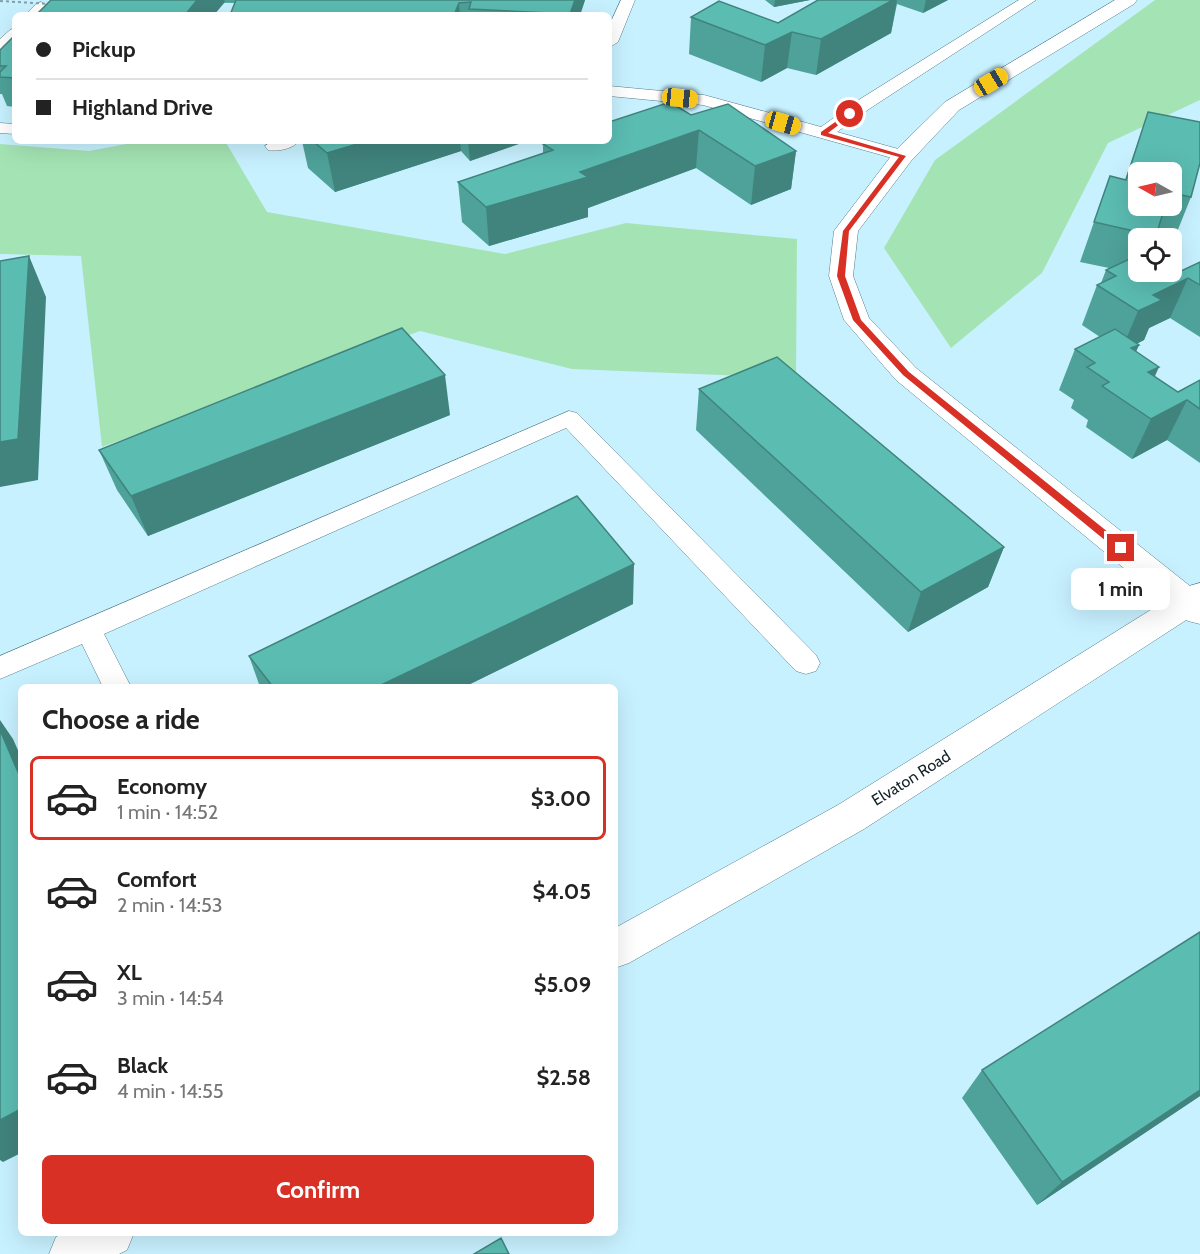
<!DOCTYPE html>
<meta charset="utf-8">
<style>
:root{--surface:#fff;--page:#f6f6f6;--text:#222;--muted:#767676;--line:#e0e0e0;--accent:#d93025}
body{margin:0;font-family:Cabin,sans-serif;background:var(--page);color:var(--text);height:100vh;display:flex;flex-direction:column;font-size:22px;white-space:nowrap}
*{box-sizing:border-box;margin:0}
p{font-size:20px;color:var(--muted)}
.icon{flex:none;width:33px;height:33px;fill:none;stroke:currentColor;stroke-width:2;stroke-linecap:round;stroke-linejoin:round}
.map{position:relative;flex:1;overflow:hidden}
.side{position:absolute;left:18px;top:684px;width:600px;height:552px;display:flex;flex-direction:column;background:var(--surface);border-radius:9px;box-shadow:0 6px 24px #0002}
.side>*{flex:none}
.top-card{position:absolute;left:12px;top:12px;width:600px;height:132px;border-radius:9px;box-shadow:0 6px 24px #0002;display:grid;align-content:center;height:132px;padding:0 24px;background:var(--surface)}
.needle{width:39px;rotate:278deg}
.buttons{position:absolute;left:1128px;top:162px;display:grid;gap:12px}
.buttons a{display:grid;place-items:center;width:54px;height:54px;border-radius:9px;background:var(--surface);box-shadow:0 6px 24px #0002;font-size:30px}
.end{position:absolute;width:27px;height:27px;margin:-14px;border:8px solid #d93025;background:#fff;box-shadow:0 0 0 3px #fff}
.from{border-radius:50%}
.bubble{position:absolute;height:42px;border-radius:9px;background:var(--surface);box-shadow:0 6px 24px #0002;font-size:20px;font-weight:700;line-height:42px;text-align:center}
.car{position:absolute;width:18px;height:36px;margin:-18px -9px;border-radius:8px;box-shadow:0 0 4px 2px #0007;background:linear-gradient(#f5c518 24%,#345 0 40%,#f5c518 0 76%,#345 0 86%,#f5c518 0)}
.top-card b{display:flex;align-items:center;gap:21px;height:57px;font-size:22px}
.top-card b+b{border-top:2px solid var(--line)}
.top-card i{width:15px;height:15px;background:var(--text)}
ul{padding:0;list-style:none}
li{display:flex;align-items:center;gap:18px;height:84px;margin:0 12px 9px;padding:0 12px;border:3px solid transparent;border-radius:9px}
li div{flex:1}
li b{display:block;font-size:22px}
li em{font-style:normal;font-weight:700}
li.active{border-color:var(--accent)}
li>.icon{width:54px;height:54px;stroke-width:1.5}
h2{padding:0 24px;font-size:27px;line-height:72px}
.cta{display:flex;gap:12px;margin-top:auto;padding:12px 24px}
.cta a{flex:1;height:69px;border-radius:9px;background:var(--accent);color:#fff;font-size:24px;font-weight:700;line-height:69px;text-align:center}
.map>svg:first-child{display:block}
.green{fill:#a4e4b4}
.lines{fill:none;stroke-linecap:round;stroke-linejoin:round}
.service-casing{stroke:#577d89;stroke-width:1}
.minor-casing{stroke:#577d89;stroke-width:1}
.tertiary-casing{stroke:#577d89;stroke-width:1}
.service{fill:#fff;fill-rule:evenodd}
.minor{fill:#fff;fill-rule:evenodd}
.tertiary{fill:#fff;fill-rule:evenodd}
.path-bridge{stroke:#81a0aa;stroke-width:2;stroke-dasharray:3 3;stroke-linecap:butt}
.wall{fill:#4ea299;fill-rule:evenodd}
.shaded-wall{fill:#40847d}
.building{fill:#5bbcb2;stroke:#40847d;stroke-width:1.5}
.route{fill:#d93025}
.labels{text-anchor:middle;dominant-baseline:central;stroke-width:4.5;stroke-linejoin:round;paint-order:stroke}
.street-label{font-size:16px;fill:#122126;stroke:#fff}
</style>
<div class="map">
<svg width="1200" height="1254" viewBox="0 0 1200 1254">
<rect width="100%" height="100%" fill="#c8f1ff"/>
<!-- green -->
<path class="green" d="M1155,0H1200V100L1108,143L1042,273L951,348L884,248L935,160Z
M142,141H225L267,212L505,254L626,223L797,239L796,378L572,369L420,331L102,447L81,256L0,254V144L89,151Z"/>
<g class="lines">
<defs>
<path id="service" d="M621,0H635L618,42L610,47L609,26Z
M1019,0H1036L869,109L837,132L909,152L912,156L909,160L903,161L703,105L609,96V86L704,95L821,127L857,101Z
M41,2L49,7L42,15H25L36,4Z
M15,28V42L6,51L0,53V39L10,30Z
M0,123L15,124V134L0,133Z
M272,141H299C293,149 277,152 268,150L265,146Z
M569,411L577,413L816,655L820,663L816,671L806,674L796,671L566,428L104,634L131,687H103L82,644L0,679V656Z"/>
<path id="minor" d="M1115,0H1137L1134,4L959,110L911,161L858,231L853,276L869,318L916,368L1200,594V624L1188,621L896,380L844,320L829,276L834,231L895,151L945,102Z"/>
<path id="tertiary" d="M1200,583V611L864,829L629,963L615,968V928L838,805L1189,586Z
M63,1233H134L127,1250L119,1254H49L56,1237Z"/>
</defs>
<!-- service casing -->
<use href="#service" class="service-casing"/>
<!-- minor casing -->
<use href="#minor" class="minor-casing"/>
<!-- tertiary casing -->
<use href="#tertiary" class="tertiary-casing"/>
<!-- service -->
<use href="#service" class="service"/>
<!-- minor -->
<use href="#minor" class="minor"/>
<!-- tertiary -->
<use href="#tertiary" class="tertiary"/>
<!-- path-bridge -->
<path class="path-bridge" d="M0,1L50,4"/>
</g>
<!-- wall -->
<path class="wall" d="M51,0H585L580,15H230L235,3Z
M765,0H810L774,7Z
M818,0H948L923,13L897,4L891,33L816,75L787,68L761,82L689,54L691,17L778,23Z
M15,35V107L7,106L2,94H0V50Z
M1148,112L1191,197L1175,237L1157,233L1155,238H1138V272H1179L1200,262V337L1170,318L1149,328L1144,340L1137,344L1139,345L1136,351L1155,377L1178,392L1200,380V463L1167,440L1132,459L1086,427L1088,420L1071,408L1074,400L1059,390L1075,349L1100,337L1082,325L1097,285L1101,283L1106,270L1109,268L1080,262L1094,222L1125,180ZM1172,172V206H1138Z
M691,115L796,151L791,189L751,205L696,168L588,208V217L489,246L462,222L458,182L543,153V144Z
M302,141H527L470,161L461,151L335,192L308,168Z
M699,389L1004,547L988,587L908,632L696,430Z
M450,415L148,536L117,490L99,450Z
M633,604L464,687H260L249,656Z
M982,1070L1200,1096L1037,1205L962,1098Z"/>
<!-- shaded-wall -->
<path class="shaded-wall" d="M197,0H224L225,2L214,15H185Z
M575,0H585L580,15H570Z
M775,0H810L774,7Z
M893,0H897L891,33L816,75L821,39Z
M926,0H948L923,13Z
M459,3L460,15H454Z
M792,32L787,68L761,82L765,45Z
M699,130L696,168L588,208V217L489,246L486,207L580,172Z
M367,141H460L461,151L335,192L327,153Z
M468,141H527L470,161Z
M796,151L791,189L751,205L755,166Z
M29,256L46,297L38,480L0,487V442Z
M1188,278L1170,318L1149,328L1144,340L1121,351L1138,311L1153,295Z
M1139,345L1121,385L1131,348Z
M1159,367L1141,408L1148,372Z
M445,375L450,415L148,536L131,496Z
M1187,400L1167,440L1132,459L1151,419Z
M1004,547L988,587L908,632L921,592Z
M634,564L633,604L464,687H377Z
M0,720L13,739L21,757V779L0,730Z
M1200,1090V1096L1037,1205L1062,1182Z
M21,1109V1153L3,1162L0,1160V1120Z"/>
<!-- building -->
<path class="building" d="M51,0H197L185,15H36Z
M236,0H575L570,14L469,9L471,2L459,3L454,15H230Z
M818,0H893L821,39L792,32L765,45L691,17L719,1L778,23Z
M15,35V78L0,77V72L6,66H0V50Z
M670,102L691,115L728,104L796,151L755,166L699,130L580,172L588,177L486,207L458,182L553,150L543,144L553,141H609V122Z
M1148,112L1200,122V163L1191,197L1172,193V172H1138V206H1165L1156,236L1094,222L1110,176L1126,180Z
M313,141H367L327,153Z
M1138,255V272H1172V268L1179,272L1200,262V285L1188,278L1153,295L1162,300L1138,311L1097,285L1116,276L1106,270Z
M29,256L18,439L0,442V261Z
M402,328L445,375L131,496L99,450Z
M1115,329L1139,345L1131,348L1159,367L1148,372L1178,392L1200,380V409L1187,400L1151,419L1102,386L1109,382L1087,367L1095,363L1075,349Z
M777,357L1004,547L921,592L699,389Z
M577,496L634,564L377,687H273L249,656Z
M0,730L21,779V1109L0,1120Z
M1200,932V1090L1062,1182L982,1070Z
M501,1238L509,1254H474Z"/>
<!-- route -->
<path class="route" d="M848,113L853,114L828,133L906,156L849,231L845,276L861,320L909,372L1124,545V550H1117L903,375L853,320L837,276L843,231L899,157L821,135V132Z"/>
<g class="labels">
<!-- street labels -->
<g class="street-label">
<text transform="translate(911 778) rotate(-32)">Elvaton Road</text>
</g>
</g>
</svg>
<div class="buttons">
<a><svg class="needle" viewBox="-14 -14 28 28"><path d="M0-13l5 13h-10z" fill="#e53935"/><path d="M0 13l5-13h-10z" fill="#767676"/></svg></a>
<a><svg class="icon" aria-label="locate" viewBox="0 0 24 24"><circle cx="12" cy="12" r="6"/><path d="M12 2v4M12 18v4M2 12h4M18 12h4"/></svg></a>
</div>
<i class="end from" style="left:850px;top:114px"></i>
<i class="end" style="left:1121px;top:548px"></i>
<div class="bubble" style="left:1071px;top:568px;width:99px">1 min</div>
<i class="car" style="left:991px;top:82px;rotate:59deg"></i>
<i class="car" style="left:680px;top:98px;rotate:96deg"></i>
<i class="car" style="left:783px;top:123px;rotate:106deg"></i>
<div class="top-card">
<b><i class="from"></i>Pickup</b>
<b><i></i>Highland Drive</b>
</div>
<section class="side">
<h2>Choose a ride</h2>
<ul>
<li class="active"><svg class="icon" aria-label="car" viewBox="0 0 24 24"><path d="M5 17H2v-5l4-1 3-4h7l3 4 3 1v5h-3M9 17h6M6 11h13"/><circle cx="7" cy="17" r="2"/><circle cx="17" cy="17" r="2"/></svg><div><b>Economy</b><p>1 min · 14:52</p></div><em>$3.00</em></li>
<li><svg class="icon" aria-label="car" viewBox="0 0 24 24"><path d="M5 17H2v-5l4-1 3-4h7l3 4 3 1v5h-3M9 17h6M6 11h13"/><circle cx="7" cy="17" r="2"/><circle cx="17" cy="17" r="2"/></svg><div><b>Comfort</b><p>2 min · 14:53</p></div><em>$4.05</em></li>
<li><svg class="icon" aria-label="car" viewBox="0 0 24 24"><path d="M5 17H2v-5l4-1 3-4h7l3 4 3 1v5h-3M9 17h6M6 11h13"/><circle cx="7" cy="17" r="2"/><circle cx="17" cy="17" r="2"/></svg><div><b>XL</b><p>3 min · 14:54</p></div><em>$5.09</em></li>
<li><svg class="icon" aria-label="car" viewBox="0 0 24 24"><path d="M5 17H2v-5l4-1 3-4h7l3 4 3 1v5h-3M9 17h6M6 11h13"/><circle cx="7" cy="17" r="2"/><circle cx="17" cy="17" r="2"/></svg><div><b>Black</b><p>4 min · 14:55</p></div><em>$2.58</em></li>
</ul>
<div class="cta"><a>Confirm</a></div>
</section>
</div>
